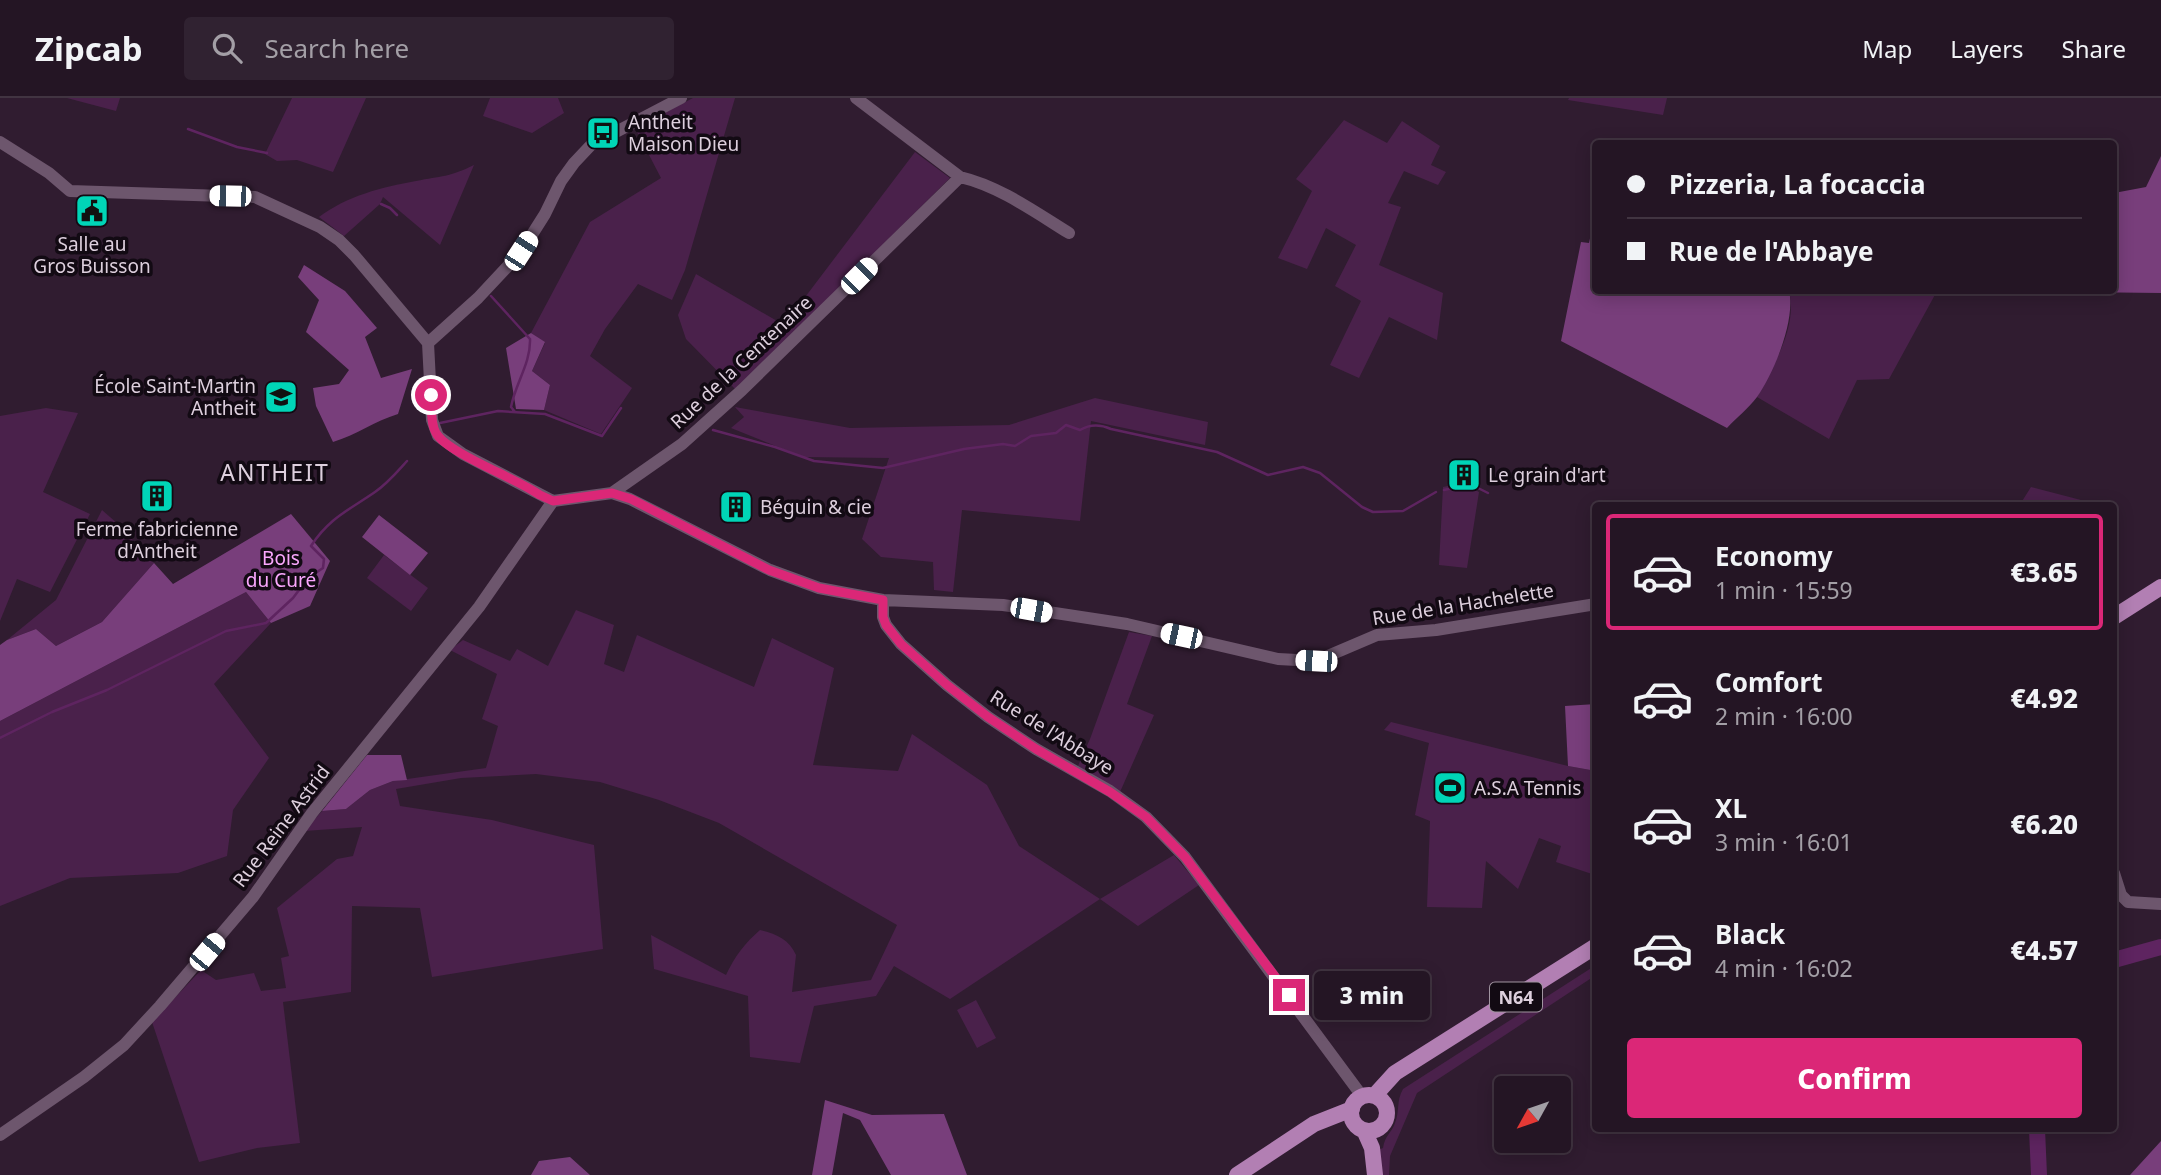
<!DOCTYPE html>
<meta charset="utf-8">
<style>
:root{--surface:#241524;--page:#302231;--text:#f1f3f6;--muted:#a39fa6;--line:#413441;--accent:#db2777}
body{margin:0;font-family:"Noto Sans",sans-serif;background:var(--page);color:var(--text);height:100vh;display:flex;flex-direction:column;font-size:26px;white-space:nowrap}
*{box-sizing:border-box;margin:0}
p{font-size:23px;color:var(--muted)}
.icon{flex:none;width:38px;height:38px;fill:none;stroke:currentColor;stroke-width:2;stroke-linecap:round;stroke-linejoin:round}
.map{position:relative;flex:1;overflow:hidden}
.sheet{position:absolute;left:1592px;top:404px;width:525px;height:630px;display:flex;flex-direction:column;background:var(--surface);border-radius:7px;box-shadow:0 4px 18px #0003,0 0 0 2px var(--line)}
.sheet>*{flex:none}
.banner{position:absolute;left:1592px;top:42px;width:525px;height:154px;border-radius:7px;box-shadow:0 4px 18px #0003,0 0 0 2px var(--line);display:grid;align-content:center;height:154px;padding:0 35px;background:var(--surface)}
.needle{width:46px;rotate:230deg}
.tools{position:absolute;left:1494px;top:978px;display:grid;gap:14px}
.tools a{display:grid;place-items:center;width:77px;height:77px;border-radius:7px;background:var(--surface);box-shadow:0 4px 18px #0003,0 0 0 2px var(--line);font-size:35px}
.end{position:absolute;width:32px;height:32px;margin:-16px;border:9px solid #db2777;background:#fff;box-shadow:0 0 0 4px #fff}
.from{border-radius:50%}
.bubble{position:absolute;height:49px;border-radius:7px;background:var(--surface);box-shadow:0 4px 18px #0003,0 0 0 2px var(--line);font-size:23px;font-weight:800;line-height:49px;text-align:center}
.car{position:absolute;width:21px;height:42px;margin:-21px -10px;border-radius:9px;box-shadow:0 0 5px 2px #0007;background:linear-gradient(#fff 24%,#345 0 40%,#fff 0 76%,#345 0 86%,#fff 0)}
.banner b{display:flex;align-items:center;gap:24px;height:66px;font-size:26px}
.banner b+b{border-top:2px solid var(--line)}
.banner i{width:18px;height:18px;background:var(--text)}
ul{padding:12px 0 0;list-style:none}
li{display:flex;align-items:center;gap:21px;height:116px;margin:0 14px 10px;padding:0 21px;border:4px solid transparent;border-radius:7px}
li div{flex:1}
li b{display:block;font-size:26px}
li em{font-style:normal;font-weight:800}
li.current{border-color:var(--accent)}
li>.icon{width:63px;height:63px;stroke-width:1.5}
.action{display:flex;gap:14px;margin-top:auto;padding:14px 35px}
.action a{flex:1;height:80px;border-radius:7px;background:var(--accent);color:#fff;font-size:28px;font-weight:800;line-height:80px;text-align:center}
header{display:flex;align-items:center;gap:42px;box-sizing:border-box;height:98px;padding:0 35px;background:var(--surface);border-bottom:2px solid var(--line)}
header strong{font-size:33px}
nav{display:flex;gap:38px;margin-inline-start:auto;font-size:24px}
.search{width:490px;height:63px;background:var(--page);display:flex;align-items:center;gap:18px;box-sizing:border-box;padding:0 24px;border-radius:7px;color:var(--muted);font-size:26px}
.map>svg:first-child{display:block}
.green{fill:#4a214b}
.forest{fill:#783e7b}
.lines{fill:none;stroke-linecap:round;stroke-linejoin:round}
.stream{stroke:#5e2460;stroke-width:2.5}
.river{stroke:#5e2460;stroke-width:16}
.minor{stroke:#6d566d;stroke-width:12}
.major{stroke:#b27fb3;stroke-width:16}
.route{stroke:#db2777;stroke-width:9}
.labels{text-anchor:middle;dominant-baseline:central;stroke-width:7;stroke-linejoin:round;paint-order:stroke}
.shield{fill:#120a13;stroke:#a094a0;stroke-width:2}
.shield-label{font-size:18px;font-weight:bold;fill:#ddcfdd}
.poi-label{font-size:19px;fill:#ddcfdd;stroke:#120a13;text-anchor:start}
.street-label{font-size:19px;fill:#ddcfdd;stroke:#120a13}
.park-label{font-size:19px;fill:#faa7fd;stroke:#120a13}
.quarter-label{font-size:23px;letter-spacing:2px;fill:#ddcfdd;stroke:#120a13}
</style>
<header>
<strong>Zipcab</strong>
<div class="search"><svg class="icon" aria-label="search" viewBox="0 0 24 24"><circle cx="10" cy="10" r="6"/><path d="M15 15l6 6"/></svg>Search here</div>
<nav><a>Map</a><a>Layers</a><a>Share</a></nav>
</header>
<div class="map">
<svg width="2161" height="1077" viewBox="0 0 2161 1077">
<rect width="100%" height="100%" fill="#301c30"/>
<!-- green -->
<path class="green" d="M67,0H120L116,13Z
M292,0H366L333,74L297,62L277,63L265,56Z
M490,0H558L564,15L532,35L483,18Z
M693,0H735L685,172L672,202L638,186L605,231L590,258L632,290L601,336L544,312L550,287L532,273L545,245L531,235L590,124L661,80L635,30Z
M1569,0H1667L1663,17L1568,2Z
M1344,22L1387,45L1402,23L1440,48L1431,67L1446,74L1438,87L1404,73L1388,105L1401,109L1379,167L1443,195L1437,242L1389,219L1359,280L1330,267L1361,203L1335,188L1356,147L1326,130L1307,171L1278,160L1312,93L1296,81Z
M915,54L950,80L736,292L686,241L678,217L696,176L784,227Z
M474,67L440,147L383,99L380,106L344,138L319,119C347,98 382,89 416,83C441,78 450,79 474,67Z
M1789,193H1937L1889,281L1857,282L1829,341L1757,299C1773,267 1798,230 1789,193Z
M1095,300L1208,324L1205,347L1091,323L1080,423L962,412L953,494L934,492L933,464L881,459L862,441L889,360L803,359L731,330L744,319L735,309L850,330L1009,327Z
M46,310L78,315L43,394L90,416L50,494L17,481L0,523V318Z
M1462,385L1479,394L1467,470L1439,467L1443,389Z
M2031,389L2104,408H2019Z
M102,412L118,426L154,465L102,524L56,548L36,531L7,542L56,502Z
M384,457L428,490L411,513L367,480Z
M246,494L271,525L214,586L269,660L233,712L227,758L178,775L70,780L0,808V623Z
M576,512L614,527L604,566L624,574L637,537L754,589L772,540L834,570L813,667L898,673L912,636L987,687L1019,748L1100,801L1174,757L1199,787L1138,828L1100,801L950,901L894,868L876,898L814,908L800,965L750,959L748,898L654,871L651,837L726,877C735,858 745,845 760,832C776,836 789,841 796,857L792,894L871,882L897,827L719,725L659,702L600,684L536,676L461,680L396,691L400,708L492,722L594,747L603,851L432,879L420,810L352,808L351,894L283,904L300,1045L257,1050L199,1064L152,924L201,872L216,882L254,875L261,893L286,890L281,860L289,858L277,810L337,761L353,758L362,729L304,733L322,713L346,711L370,692L393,683L486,670L498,628L482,621L497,576L450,552L463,542L510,563L517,551L548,568Z
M1129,534L1152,538L1127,606L1154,617L1120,694L1078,668L1090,641Z
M1391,624L1568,668L1596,673L1595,777L1556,764L1561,748L1539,740L1518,791L1486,763L1482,810L1427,809L1430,723L1415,717L1429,645L1384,632Z
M1596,867V877L1417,995L1390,1058L1389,1077H1380L1378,1052L1383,1050C1385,1037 1391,1036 1395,1025C1400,1013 1396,1003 1403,991Z
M976,902L996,940L977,950L957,912Z"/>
<!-- forest -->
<path class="forest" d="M2161,58V195L1990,193L2114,192V95L2146,89Z
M1596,112V192L1789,193C1796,221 1774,275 1757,299C1749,310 1736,320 1727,330L1561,243L1581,144L1589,145Z
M304,167L345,193L377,230L365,239L381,280L412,271L398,316C375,323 356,337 333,344L316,308L313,290L339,286L349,272L306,234L319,202L298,179Z
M531,235L545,244L532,273L550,287L544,312L516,311L506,250Z
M291,416L330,463L310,508L271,525L246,494L0,623V547L7,542L36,531L56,548L102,524L154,465L173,486Z
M379,417L428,455L410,477L362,439Z
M1596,606V673L1568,668L1565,608Z
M367,657H401L407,682L393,683L370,692L346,711L322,713Z
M825,1002L872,1017L944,1016L967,1077H891L860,1022L843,1015L832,1077H812Z
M2161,1043V1077H2130Z
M570,1059L590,1077H531L539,1063Z"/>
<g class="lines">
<!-- stream -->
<path class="stream" d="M188,31L237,49L267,55
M381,106L390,110L397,117
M491,198L530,241C531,265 515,286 511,309L515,314
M440,325L498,313L545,316L602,338L621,310
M713,332L775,349L814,363L883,370L964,351L1003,346L1015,348L1031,338L1056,335L1066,327L1080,332C1090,326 1100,326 1111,331L1217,354L1268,377L1303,369L1320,375L1362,409L1373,414L1403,413L1436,394
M1444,392L1470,386L1488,395
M0,640L52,614L107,592L226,533L266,525L293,500L308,480L323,470L324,461L311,448C329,420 349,412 375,394C388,385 397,374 407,363"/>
<!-- river -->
<path class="river" d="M2114,862L2161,849
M2037,1031L2039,1077"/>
<!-- minor -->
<path class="minor" d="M856,0L960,79C999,88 1035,114 1069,135
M0,44L49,75L70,93L255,99L320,129L339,142L354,157L428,245L432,322L438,338L463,356L553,403L612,395L682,346L742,292L960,79
M428,245L478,200L521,154L545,116L561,83L574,65L591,47L681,0
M612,395L630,401L770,472L819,490L883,502L1003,507L1127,526L1278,561L1316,563L1377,537L1436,532L1596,506
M883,502V519L886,527L901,546L947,587L988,619L1036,651L1110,693L1146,719L1185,759L1362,998
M2114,775L2121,797L2128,804L2161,806
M0,1037L84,979L124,947L160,908L253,799L312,715L479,509L553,403"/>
<!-- major -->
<path class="major" d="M2114,519L2161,489
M1351 1015a18 18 0 1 1 36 0a18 18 0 1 1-36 0Z
M1375,997L1395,975L1596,848
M1364,1032L1372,1050L1375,1077
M1237,1077L1314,1026L1352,1011"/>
</g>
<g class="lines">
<!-- route -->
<path class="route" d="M431,297C432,308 430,325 436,335C447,355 518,381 540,397L553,403L612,395L631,401L769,472L819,490L883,502V519L886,527L901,546L947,587L988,619L1036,651L1110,694L1146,719L1185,759L1289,897"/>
</g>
<!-- icons -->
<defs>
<symbol id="bus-square" viewBox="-11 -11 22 22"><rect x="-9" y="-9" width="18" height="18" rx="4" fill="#00d5b7" stroke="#120a13"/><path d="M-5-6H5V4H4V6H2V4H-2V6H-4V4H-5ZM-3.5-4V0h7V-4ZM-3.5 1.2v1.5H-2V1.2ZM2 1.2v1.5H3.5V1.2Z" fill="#111"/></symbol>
<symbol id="civic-square" viewBox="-11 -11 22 22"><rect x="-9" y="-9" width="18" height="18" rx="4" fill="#00d5b7" stroke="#120a13"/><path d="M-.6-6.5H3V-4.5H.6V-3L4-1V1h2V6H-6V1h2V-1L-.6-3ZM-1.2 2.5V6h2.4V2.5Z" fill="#111"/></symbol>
<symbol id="school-square" viewBox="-11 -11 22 22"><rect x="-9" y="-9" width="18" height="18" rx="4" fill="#00d5b7" stroke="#120a13"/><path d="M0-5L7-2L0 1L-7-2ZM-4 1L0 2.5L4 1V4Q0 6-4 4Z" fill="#111"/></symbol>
<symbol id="building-square" viewBox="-11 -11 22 22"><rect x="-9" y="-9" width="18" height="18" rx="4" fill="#00d5b7" stroke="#120a13"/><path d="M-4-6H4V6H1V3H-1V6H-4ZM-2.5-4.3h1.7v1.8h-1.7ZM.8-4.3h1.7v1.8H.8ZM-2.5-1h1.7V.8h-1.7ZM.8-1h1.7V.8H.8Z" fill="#111"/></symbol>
<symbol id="stadium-square" viewBox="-11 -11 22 22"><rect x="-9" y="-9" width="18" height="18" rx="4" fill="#00d5b7" stroke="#120a13"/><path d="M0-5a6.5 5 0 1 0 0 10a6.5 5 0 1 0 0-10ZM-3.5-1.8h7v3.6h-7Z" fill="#111"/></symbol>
</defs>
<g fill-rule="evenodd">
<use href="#bus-square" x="584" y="16" width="38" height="38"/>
<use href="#civic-square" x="73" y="94" width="38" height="38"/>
<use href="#school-square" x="262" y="280" width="38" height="38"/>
<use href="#building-square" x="1445" y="358" width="38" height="38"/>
<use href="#building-square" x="138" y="379" width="38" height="38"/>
<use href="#building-square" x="717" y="390" width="38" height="38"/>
<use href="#stadium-square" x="1431" y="671" width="38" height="38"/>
</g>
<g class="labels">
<!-- shield labels -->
<rect class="shield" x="1490" y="884.5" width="52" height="29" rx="5"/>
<g class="shield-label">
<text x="1516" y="899">N64</text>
</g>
<!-- poi labels -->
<g class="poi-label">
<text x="628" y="24">Antheit<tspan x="628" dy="22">Maison Dieu</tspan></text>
<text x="92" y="146" text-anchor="middle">Salle au<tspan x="92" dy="22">Gros Buisson</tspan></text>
<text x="256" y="288" text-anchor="end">École Saint-Martin<tspan x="256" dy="22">Antheit</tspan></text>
<text x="1488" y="377">Le grain d'art</text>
<text x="760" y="409">Béguin &amp; cie</text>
<text x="157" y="431" text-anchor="middle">Ferme fabricienne<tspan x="157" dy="22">d'Antheit</tspan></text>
<text x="1474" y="690">A.S.A Tennis</text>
</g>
<!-- street labels -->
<g class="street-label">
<text transform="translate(741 264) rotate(-43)">Rue de la Centenaire</text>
<text transform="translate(1463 506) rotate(-9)">Rue de la Hachelette</text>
<text transform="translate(1052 634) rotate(32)">Rue de l'Abbaye</text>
<text transform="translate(281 728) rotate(-53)">Rue Reine Astrid</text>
</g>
<!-- park labels -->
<g class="park-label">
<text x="281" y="460">Bois<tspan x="281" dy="22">du Curé</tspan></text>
</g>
<!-- quarter labels -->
<g class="quarter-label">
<text x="275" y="374">ANTHEIT</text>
</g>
</g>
</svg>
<div class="tools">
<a><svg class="needle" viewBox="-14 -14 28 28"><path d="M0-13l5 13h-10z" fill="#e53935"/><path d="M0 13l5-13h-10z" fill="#a39fa6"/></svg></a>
</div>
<i class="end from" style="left:431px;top:297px"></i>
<i class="end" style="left:1289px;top:897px"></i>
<div class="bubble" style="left:1314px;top:873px;width:116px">3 min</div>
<i class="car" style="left:230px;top:98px;rotate:271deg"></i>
<i class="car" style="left:521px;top:153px;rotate:33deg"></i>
<i class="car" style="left:859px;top:178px;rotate:45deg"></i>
<i class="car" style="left:1031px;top:512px;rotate:100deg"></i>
<i class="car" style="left:1181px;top:538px;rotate:282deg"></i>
<i class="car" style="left:1316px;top:563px;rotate:273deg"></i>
<i class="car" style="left:207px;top:854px;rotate:40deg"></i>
<div class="banner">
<b><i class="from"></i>Pizzeria, La focaccia</b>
<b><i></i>Rue de l'Abbaye</b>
</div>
<section class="sheet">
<ul>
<li class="current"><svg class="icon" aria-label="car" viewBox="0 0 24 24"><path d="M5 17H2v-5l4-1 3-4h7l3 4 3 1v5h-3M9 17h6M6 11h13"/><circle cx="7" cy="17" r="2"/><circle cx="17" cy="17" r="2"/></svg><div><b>Economy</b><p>1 min · 15:59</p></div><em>€3.65</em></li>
<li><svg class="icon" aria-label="car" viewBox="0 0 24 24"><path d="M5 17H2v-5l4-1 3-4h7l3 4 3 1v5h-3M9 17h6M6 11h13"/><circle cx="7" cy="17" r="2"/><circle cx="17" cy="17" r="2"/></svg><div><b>Comfort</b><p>2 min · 16:00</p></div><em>€4.92</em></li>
<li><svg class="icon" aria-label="car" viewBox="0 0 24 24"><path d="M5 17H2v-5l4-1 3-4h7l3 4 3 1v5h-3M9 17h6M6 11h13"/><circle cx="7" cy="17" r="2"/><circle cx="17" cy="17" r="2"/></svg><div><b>XL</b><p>3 min · 16:01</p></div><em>€6.20</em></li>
<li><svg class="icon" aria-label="car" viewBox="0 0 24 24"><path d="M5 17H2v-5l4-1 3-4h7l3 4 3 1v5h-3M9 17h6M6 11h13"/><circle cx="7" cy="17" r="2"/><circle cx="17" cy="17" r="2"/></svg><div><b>Black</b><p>4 min · 16:02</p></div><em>€4.57</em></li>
</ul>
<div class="action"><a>Confirm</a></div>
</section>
</div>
